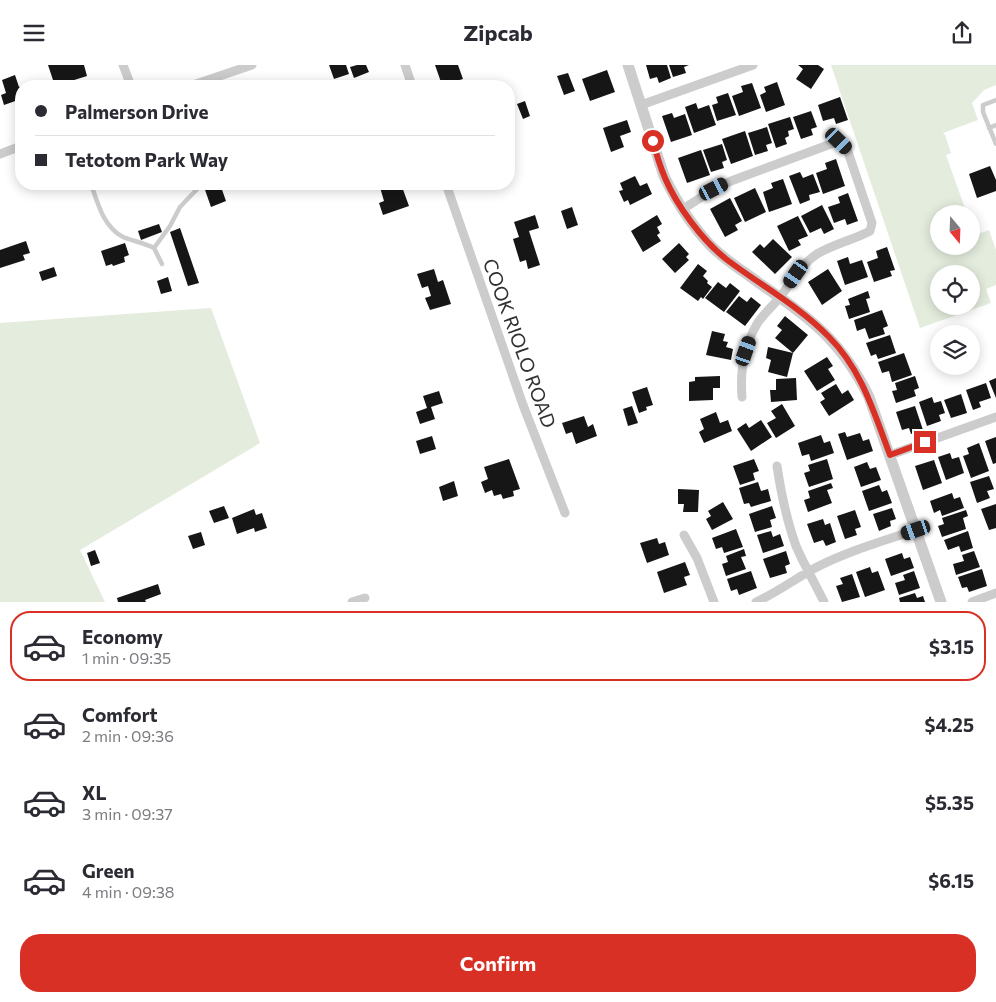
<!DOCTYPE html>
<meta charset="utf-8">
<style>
:root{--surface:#fff;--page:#f7f7f7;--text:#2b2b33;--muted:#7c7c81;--line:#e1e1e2;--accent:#d93025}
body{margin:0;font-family:Commissioner,sans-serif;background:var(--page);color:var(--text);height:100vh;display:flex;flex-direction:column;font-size:19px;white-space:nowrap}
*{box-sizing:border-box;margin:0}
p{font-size:16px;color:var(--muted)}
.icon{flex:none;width:28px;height:28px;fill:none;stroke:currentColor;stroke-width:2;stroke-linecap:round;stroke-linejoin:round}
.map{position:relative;height:537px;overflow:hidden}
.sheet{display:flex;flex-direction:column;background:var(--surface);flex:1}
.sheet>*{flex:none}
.hud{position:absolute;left:15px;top:15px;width:500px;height:110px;border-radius:20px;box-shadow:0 2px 12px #0003;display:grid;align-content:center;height:110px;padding:0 20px;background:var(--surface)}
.needle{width:32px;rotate:161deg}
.tools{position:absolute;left:930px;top:140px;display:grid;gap:10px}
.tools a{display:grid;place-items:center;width:50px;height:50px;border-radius:50%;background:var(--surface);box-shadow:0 2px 12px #0003;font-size:25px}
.end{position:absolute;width:22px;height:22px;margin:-11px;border:6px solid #d93025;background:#fff;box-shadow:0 0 0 2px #fff}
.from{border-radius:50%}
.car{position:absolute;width:15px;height:30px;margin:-15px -8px;border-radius:6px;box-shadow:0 0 4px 1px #0007;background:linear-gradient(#222 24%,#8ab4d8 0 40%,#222 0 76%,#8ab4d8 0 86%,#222 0)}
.hud b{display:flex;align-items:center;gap:18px;height:48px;font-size:19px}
.hud b+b{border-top:1px solid var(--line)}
.hud i{width:12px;height:12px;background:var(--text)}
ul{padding:9px 0 0;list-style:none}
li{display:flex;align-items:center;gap:15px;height:70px;margin:0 10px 8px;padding:0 10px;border:2px solid transparent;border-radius:20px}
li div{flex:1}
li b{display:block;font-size:19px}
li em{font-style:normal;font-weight:700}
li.current{border-color:var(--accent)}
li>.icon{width:45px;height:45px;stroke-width:1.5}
.cta{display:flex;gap:10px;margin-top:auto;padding:10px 20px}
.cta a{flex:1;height:58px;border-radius:20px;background:var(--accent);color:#fff;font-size:20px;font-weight:700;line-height:58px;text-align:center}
header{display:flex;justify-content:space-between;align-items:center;height:65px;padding:0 20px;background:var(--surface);font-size:22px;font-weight:700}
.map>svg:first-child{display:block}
.green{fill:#e3ecdd;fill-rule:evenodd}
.building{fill:#161616}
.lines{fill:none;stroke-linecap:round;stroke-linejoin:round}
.service{stroke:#ccc;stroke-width:4.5}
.minor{stroke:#ccc;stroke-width:9}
.tertiary{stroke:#ccc;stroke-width:11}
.route{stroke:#d93025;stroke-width:6}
.labels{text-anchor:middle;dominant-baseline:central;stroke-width:5;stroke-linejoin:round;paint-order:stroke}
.street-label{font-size:19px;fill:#2f2f2f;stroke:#fff}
</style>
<header><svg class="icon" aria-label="menu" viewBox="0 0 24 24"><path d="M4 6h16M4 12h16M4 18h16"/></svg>Zipcab<svg class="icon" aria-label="share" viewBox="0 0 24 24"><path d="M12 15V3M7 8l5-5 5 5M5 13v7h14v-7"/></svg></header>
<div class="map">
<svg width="996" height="537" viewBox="0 0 996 537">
<rect width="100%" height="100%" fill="#fff"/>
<!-- green -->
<path class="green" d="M831,0H996V20L984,25L972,38L978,55L943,68L945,70L951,88L946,90L967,149H939V181H971V161L975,170L989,165L996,185V220L986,224L991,238L920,263ZM939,209H971V241H939Z
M211,243L260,378L80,485L105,537H0V258Z"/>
<!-- building -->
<path class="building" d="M48,0H84L87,11L55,21Z
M329,0H346L349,9L334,14Z
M357,0H366L369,7L354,13L350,2Z
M435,0H458L463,14L442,20Z
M646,0H667L671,13L659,18L657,12L650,14Z
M669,0H689L684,2L686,8L673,12Z
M798,0H818L824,4L811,24L796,14L803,4Z
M607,5L615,27L590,36L582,14Z
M568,8L575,26L564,30L557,11Z
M15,10L19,22L38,15L40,21H21V34L4,40L1,30L6,28L2,15Z
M777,17L785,40L766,47L760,30L766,27L764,22Z
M752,18L761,43L739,51L732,31L743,27L741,21Z
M728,28L736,50L717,56L712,40L718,38L716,32Z
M840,32L848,55L836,59L834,53L823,56L818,40Z
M525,36L530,51L523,54L517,39Z
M696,38L698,44L709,40L716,60L694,68L685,42Z
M811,46L817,62L811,64L813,70L801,74L793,52Z
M672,48L674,53L685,49L692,70L671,77L662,51Z
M790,52L794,64L788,66L789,71L785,73L787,79L776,83L768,59Z
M627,55L631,67L620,71L624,82L611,87L603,63Z
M767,62L772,78L766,80L768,86L755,90L748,68Z
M745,66L753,91L731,99L722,74Z
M722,79L727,95L722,97L724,103L711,107L703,85Z
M701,85L710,110L687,118L678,93Z
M836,94L845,121L823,129L816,108L827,104L825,98Z
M990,101L996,115V126L977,133L969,109Z
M800,107L803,113L813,109L820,127L809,130L810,135L800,139L789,111Z
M635,111L640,121L647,118L652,129L630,140L628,135L624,137L619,126L623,125L620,118Z
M783,114L792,139L769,147L763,127L773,123L771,118Z
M212,119H220L226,136L211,142L204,122Z
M379,119H401L409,141L383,150L379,138L384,136Z
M755,123L766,147L745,157L734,133Z
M848,128L858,156L847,160L845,154L834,158L828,142L840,138L838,132Z
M730,133L742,156L735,160L738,165L725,172L710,144Z
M822,140L834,164L824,169L821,163L810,168L801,151Z
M572,142L578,160L567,164L561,146Z
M535,150L539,163L529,166L540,200L528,204L526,195L520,197L513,174L519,172L514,157Z
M657,150L662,159L657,162L660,168L657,170L661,176L643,187L631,166Z
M798,151L808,171L798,175L801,180L789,186L777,161Z
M159,159L162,167L141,175L138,166Z
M180,163L199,218L188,221L170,167Z
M773,174L792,192L775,209L752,187L760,179L764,183Z
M26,176L30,188L23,190L25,195L0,203V185Z
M125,178L129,190L124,192L125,197L113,201L112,199L106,201L101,186Z
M679,178L689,189L686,192L689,195L675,208L662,194Z
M887,182L895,205L890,206L892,211L874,217L867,197L878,193L876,186Z
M848,192L850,199L862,195L868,212L845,220L837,196Z
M698,199L707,206L703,211L708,216L707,218L712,222L703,234L701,232L698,236L680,223Z
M54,202L57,211L42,216L39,207Z
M434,204L438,217L443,215L451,239L430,245L425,233L431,231L428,221L422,223L417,209Z
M828,204L842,226L822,240L808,217Z
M168,212L172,226L161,229L157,216Z
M718,217L726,223L730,218L740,226L724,247L705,233Z
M868,226L870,233L866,234L870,247L849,254L845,241L850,240L848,234Z
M739,231L747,237L751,232L761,240L745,261L726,247Z
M882,245L888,261L883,263L885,269L869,274L865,263L857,266L854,255Z
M785,251L808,270L793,288L775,273L782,265L777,261Z
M712,266L725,269L723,276L728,277L726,282L733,284L731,295L706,290Z
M890,270L896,288L878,294L876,289L871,291L866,278Z
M768,282L793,288L787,312L768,307L771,295L766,293Z
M904,288L912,310L892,317L889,306L882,308L878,297Z
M827,292L833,301L828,304L835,315L817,326L804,306Z
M720,311V323H713V335L689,336V317L695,316V312Z
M915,311L919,323L914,325L916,331L896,338L892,326L897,325L895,318Z
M796,313L797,335L771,337L770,325H776V314Z
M996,313V333L989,316Z
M986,318L991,333L979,337L981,342L973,345L966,325Z
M836,319L842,329L848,325L854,335L829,351L820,337L825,334L821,328Z
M647,322L653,340L646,342L647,345L639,348L632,327Z
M439,326L443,338L431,342L435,354L420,359L416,347L427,343L423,331Z
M961,329L967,348L951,353L944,335Z
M932,332L934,338L941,336L945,348L939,350L941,356L927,361L919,337Z
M782,339L795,361L776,373L767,358L776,353L771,346Z
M632,341L638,358L628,361L623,344Z
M915,341L923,365L911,369L909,363L902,365L896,347Z
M716,347L720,358L728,355L732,366L704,378L699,367L704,364L700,354Z
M584,351L588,362L593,359L597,371L576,379L572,367L566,369L562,358Z
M761,355L772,372L751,386L737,364L746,358L749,363Z
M845,367L847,372L860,368L863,376L869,374L873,386L847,395L838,369Z
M821,370L824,378L830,376L834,388L811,396L809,389L802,391L798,378Z
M432,371L436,384L420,389L416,376Z
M996,372V398L993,399L985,376Z
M979,378L989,406L971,413L963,391L969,389L967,383Z
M950,388L952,394L959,392L964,408L946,415L938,392Z
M509,394L520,424L513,426L514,431L503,434L501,429L494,431L492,425L485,428L481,417L488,414L484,402Z
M754,394L759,406L753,408L755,415L740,420L733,401Z
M827,394L833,414L809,422L804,408L810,406L808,400Z
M934,395L942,418L923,425L915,401Z
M867,397L870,404L876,402L881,415L861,422L854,402Z
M989,411L994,424L987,426L990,433L977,438L970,417Z
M454,416L458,431L443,436L439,422Z
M758,417L761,426L768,424L771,436L751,442L749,438L744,439L739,423Z
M831,418L833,423L827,425L832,438L808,447L804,435L810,433L808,426Z
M879,420L882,427L887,425L892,438L869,446L862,426Z
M678,424L699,425L698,447H683L684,439H678Z
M952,428L954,434L960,432L964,443L942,451L940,445L934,448L930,436Z
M723,437L733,454L712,465L706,454L711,451L708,446Z
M996,439V463L989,465L981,444Z
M224,441L229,453L214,458L209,446Z
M772,441L776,453L770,455L772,462L755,467L749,449Z
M892,443L896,454L890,456L891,461L879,466L873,449Z
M254,444L256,450L262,448L267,463L255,467L254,463L237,469L232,453Z
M855,445L861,462L855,464L857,470L845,474L837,451Z
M966,445L968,451L963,453L966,464L942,472L938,461L944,459L942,453Z
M823,454L825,460L830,458L836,477L826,481L823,475L814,478L807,459Z
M736,464L743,482L724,488L722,482L716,484L712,473Z
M771,466L773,472L780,469L784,481L763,488L757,470Z
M968,466L973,483L961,487L959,481L948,485L944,475Z
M201,467L205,480L193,484L188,471Z
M657,473L659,479L665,477L669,490L647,498L640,478Z
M744,484L746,491L741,492L746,504L726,511L722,499L728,497L726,491Z
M95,485L100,498L91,501L87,488Z
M786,486L790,499L785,501L787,508L770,513L763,494Z
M974,486L980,502L956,510L953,499L964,496L962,490Z
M902,488L904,494L910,492L914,503L891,511L885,494Z
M685,497L690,510L684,512L687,520L664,528L657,507Z
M870,502L872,508L878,506L885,525L865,532L856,507Z
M982,504L987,521L969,527L967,522L962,523L958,512Z
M751,506L757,523L739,530L737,524L731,526L727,514Z
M914,506L920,523L899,530L895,518L905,515L903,510Z
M852,509L860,532L842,537L836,521L843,519L840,513Z
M158,519L161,529L145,535L146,537H118L117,533Z
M915,528L917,533L923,531L925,537H900L899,533Z"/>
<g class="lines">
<!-- service -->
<path class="service" d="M996,35L983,40V47L996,79
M989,63L996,60
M91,119C98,139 103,161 123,172C133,176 144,178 154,183L162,199
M154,183L170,161L180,142L202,119"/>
<!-- minor -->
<path class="minor" d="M123,0L131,21
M405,0L412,21
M190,21L252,0
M641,40L753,0
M0,89L21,81
M446,119L523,340L565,448
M683,144L714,124L731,116L839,76L847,84L872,158L870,166C853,175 834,179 817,189C800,200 792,217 780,232C773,241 763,249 757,259C744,281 740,307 742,332
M890,390L996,352
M777,401C781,428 787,456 796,481C804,500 815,518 824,537
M684,470L697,493L714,537
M352,537L365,533
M756,537C778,527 796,513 817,502C848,486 883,476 916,465
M972,537L996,528"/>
<!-- tertiary -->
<path class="tertiary" d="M628,0L664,111C676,136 692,161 711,181C725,195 743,206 759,218C810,253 841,275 869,332L941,537"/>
</g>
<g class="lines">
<!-- route -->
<path class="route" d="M653,76C656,88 660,101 665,113C677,141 702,175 726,194C760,220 799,241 829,272C862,305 874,348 890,390L925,377"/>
</g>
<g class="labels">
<!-- street labels -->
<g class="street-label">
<text transform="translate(520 278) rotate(70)">COOK RIOLO ROAD</text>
</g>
</g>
</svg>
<div class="tools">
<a><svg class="needle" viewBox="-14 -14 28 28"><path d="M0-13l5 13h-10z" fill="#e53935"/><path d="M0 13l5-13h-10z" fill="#7c7c81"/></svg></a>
<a><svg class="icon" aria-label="locate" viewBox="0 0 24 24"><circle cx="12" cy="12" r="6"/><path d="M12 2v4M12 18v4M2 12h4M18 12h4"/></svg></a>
<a><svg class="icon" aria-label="layers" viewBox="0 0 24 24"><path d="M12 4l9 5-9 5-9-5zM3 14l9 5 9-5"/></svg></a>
</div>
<i class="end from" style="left:653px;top:76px"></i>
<i class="end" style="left:925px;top:377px"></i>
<i class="car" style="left:839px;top:76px;rotate:134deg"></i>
<i class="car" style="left:714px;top:124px;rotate:63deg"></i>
<i class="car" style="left:796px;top:209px;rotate:215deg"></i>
<i class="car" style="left:746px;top:286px;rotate:19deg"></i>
<i class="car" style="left:916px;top:465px;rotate:251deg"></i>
<div class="hud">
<b><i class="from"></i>Palmerson Drive</b>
<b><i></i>Tetotom Park Way</b>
</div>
</div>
<section class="sheet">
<ul>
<li class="current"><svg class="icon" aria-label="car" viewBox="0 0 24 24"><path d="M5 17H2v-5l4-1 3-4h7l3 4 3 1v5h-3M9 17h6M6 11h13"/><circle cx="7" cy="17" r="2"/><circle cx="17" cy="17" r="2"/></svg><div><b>Economy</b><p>1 min · 09:35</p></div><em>$3.15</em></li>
<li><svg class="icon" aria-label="car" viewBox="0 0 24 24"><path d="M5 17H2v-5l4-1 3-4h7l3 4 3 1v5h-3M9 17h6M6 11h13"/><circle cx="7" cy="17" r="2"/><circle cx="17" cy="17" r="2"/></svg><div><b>Comfort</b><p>2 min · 09:36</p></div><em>$4.25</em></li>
<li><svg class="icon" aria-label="car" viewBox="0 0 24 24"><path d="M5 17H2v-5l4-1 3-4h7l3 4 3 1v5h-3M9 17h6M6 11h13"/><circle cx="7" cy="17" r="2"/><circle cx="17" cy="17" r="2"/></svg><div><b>XL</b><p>3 min · 09:37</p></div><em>$5.35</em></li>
<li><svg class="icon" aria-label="car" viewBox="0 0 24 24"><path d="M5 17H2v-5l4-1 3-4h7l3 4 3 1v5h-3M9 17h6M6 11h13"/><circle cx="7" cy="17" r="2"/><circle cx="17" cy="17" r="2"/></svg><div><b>Green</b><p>4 min · 09:38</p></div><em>$6.15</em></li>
</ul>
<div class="cta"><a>Confirm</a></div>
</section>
